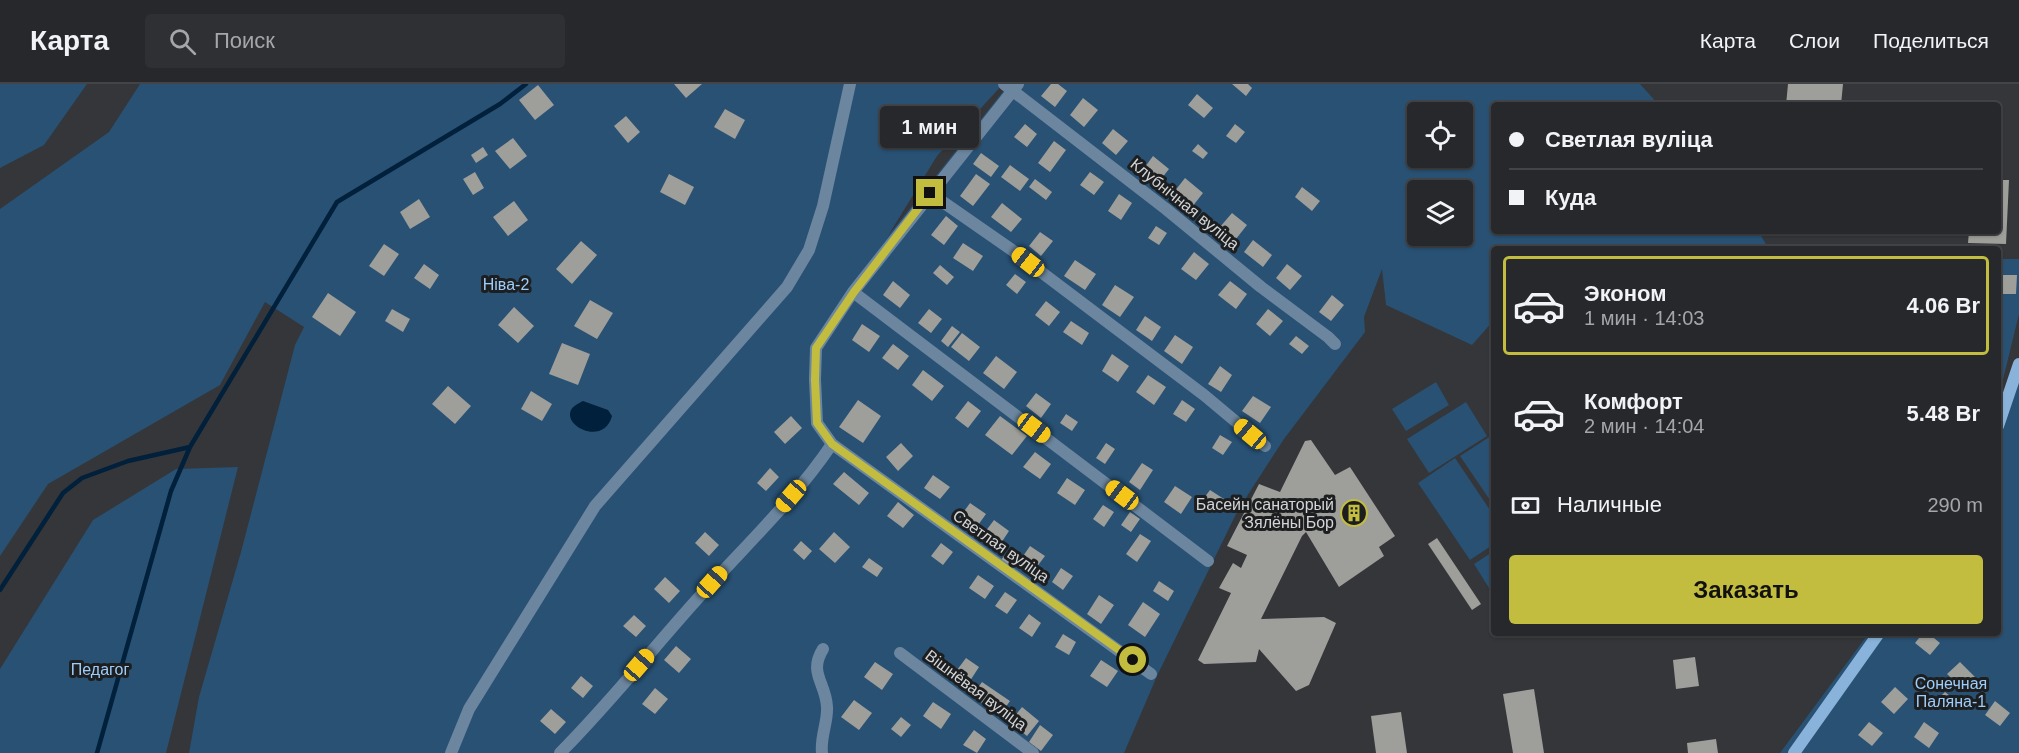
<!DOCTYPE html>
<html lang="ru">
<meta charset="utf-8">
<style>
:root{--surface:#27282b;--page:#2f3033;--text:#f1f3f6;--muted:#a4a6a9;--line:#434447;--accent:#c2bd3f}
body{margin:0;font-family:Arial,sans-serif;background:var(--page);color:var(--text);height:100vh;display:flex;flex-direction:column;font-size:22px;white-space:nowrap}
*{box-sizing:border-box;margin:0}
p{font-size:20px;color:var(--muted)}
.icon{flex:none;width:33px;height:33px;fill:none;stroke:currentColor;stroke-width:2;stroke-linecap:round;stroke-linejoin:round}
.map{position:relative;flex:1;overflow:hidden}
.side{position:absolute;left:1491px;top:162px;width:510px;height:390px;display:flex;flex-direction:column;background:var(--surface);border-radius:6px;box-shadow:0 2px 4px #0004,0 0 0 2px var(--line)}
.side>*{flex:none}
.top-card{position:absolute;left:1491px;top:18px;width:510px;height:132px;border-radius:6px;box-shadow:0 2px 4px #0004,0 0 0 2px var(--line);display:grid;align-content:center;height:132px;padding:0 18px;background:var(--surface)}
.fabs{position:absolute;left:1407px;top:18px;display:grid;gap:12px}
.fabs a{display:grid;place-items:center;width:66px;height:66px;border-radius:6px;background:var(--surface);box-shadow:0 2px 4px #0004,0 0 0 2px var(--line);font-size:30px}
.end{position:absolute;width:27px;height:27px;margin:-14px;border:8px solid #c2bd3f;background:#111;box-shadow:0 0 0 3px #111}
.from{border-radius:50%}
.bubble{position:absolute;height:42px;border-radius:6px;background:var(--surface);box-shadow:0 2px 4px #0004,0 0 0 2px var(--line);font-size:20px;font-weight:600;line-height:42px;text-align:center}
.car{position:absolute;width:18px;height:36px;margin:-18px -9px;border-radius:8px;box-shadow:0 0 4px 2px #0007;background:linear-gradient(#f5c518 24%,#345 0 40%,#f5c518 0 76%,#345 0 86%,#f5c518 0)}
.top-card b{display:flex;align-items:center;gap:21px;height:57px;font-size:22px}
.top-card b+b{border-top:2px solid var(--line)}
.top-card i{width:15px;height:15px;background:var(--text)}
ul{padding:10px 0 0;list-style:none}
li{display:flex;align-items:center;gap:18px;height:99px;margin:0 12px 9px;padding:0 6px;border:3px solid transparent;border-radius:6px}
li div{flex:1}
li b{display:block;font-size:22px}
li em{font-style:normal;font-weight:600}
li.on{border-color:var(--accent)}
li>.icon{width:54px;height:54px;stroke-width:1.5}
.pay{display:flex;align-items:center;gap:15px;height:66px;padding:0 18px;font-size:22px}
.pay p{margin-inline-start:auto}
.primary-button{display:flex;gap:12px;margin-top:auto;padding:12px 18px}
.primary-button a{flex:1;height:69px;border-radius:6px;background:var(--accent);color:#111;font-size:24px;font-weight:600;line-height:69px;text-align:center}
header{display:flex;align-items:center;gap:36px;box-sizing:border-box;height:84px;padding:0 30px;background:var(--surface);border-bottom:2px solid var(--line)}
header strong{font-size:28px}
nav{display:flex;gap:33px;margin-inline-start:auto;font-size:21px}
.search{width:420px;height:54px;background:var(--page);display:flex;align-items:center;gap:15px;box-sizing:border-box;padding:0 21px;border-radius:6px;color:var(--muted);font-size:22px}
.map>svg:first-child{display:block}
.green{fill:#285174;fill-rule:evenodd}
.water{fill:#00203b}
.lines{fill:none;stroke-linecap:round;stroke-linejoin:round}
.stream{stroke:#00203b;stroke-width:4.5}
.building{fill:#9e9e9a}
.street{stroke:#6c869f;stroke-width:12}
.secondary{stroke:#89b3da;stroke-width:12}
.route{stroke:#c2bd3f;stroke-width:8}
.labels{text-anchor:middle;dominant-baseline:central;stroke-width:6;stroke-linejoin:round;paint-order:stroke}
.street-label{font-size:16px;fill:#d4d5d7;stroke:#1d1e1f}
.park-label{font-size:16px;fill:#9dcdfa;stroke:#1d1e1f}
.poi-label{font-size:16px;fill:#d4d5d7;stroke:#1d1e1f;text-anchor:end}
</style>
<header>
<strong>Карта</strong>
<div class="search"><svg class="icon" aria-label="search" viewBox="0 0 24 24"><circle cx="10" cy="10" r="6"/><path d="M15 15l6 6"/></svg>Поиск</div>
<nav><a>Карта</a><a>Слои</a><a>Поделиться</a></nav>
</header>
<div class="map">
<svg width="2019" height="669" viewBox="0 0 2019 669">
<rect width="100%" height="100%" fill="#343639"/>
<!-- green -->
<path class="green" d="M0,0H87L44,61L0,84Z
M140,0H1003L937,72L888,152L1009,0H1640L1659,21H1494V147H1758L1769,165H1494V236L1472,261L1386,221L1382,185L1364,233L1365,248L1284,355L1238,426L1157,592L1124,669H189L199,613L241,468L295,261L304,243L265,218L220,301L48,400L0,472V125L109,48ZM1418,28H1462V74H1418ZM1418,106H1462V152H1418Z
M1998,175H2019V230L1998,316Z
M2019,292V669H1780L1869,549H1998V359Z
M1436,298L1449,321L1406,347L1392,325Z
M1466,318L1487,352L1429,389L1407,355Z
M1494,350V422L1460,372Z
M1455,374L1494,432V460L1470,476L1418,399Z
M238,383L166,669H0V585L93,436L176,385Z
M1494,467V512L1474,480Z"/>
<!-- water -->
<path class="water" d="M583,317L608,326L612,332C604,362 563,343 571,326C573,322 579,319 583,317Z"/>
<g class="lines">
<!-- stream -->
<path class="stream" d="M0,506L63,409L82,394L128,377L190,363
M97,669L171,407L190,363L337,118L500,20L526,0"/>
</g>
<!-- building -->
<path class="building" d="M674,0H702L686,14Z
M1051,0H1058L1067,7L1055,23L1041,12Z
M1232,0H1248L1252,4L1246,12Z
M1788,0H1843L1841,21H1786Z
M538,1L554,21L535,36L519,16Z
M1197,10L1213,24L1204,34L1188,21Z
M1083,14L1098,26L1084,43L1070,31Z
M725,25L745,36L735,55L714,43Z
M626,32L640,48L628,59L614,42Z
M1025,40L1037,50L1027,63L1014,53Z
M1235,40L1245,48L1236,59L1226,52Z
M1113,45L1128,57L1116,71L1102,59Z
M513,54L527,72L510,85L495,67Z
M1054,57L1066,66L1050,88L1038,79Z
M1198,60L1208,69L1203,75L1192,67Z
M483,63L488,71L476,79L471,71Z
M981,69L999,82L991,93L973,80Z
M1153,72L1169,85L1158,99L1142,87Z
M1010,81L1029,95L1020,107L1001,93Z
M475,88L484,104L473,111L463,95Z
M1090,88L1104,98L1094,111L1080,101Z
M669,90L694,103L685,121L660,108Z
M976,90L990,100L973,122L960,112Z
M1185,94L1203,109L1192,123L1174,108Z
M1035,95L1052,108L1046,116L1029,103Z
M1998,96H2009L2006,160L1968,159L1969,147H1998Z
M1302,103L1320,117L1312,127L1295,113Z
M1119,110L1132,119L1121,136L1108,127Z
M419,115L430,133L410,145L400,128Z
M514,117L528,136L508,152L493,133Z
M1002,119L1022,135L1011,148L991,133Z
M1232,129L1247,141L1236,155L1220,143Z
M946,132L958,142L944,161L931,151Z
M1156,142L1167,149L1159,161L1148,154Z
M1040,148L1053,157L1041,172L1029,162Z
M1253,156L1272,171L1263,183L1244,168Z
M581,157L597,171L572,200L556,185Z
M963,159L983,172L973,187L953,174Z
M384,160L399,170L384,192L369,182Z
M1194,168L1209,180L1196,196L1181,185Z
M1075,176L1096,190L1085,206L1064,192Z
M424,180L439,191L430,205L414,194Z
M1287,180L1302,192L1290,206L1276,194Z
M940,181L954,193L947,201L933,189Z
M1015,190L1026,198L1017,210L1006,201Z
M1998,191H2017L2016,210H1998Z
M893,197L910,211L900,224L883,211Z
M1230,197L1247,210L1236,225L1218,211Z
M1115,201L1134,213L1120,233L1102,221Z
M328,209L356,228L340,252L312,233Z
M1332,211L1344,221L1331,237L1319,228Z
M590,216L613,229L597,255L574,242Z
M1046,217L1060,228L1049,242L1035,231Z
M514,223L534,242L518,259L498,241Z
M392,225L410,235L403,248L385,237Z
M929,225L942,235L931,249L918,239Z
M1268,225L1283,237L1270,252L1256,240Z
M1145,232L1161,243L1152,257L1136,246Z
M1071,237L1089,249L1082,261L1063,248Z
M862,240L880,252L869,268L852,256Z
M952,242L960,248L948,263L941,257Z
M962,249L980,263L969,277L951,263Z
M1175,251L1193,263L1182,280L1164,267Z
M1296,252L1309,262L1302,270L1289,260Z
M562,259L590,270L578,301L549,290Z
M893,260L909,272L898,286L882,274Z
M1112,270L1129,282L1118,298L1102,287Z
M996,272L1017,288L1004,305L983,289Z
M1220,282L1232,291L1221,308L1208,300Z
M923,286L944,302L932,317L912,301Z
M1148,291L1166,303L1154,321L1136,308Z
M448,302L471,322L455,340L432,320Z
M531,307L552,320L542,337L521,325Z
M1036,309L1051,320L1041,334L1026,322Z
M1253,312L1271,323L1260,339L1242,327Z
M858,316L881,332L863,359L839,343Z
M1182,316L1195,325L1186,338L1173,330Z
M968,317L981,327L968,344L955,334Z
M1066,330L1078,338L1072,347L1060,339Z
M791,332L802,344L785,360L774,348Z
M1000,332L1027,352L1012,371L985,351Z
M1220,351L1232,358L1223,371L1212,364Z
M1311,356L1335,391L1350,383L1395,452L1379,463L1384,472L1339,503L1306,448L1302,452L1261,535L1324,533L1336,539L1309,601L1296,607L1259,565L1256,578L1204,580L1198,576L1231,509L1219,504L1233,479L1241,484L1247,471L1227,462L1259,400L1280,408L1305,357Z
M901,359L913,372L898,387L886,373Z
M1106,359L1115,365L1105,380L1096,374Z
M1035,368L1051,380L1040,395L1023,383Z
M1142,379L1153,386L1140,406L1129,398Z
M770,384L779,393L766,407L757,399Z
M844,388L869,409L859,421L833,400Z
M933,391L950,403L940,415L924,404Z
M1067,394L1085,406L1075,421L1057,409Z
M1175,402L1192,413L1181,430L1164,418Z
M1210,406L1224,415L1218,423L1204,414Z
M898,418L914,431L903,444L887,432Z
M970,419L986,430L976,444L960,433Z
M1103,421L1114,428L1104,443L1093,435Z
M1130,428L1140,435L1131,448L1121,441Z
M994,436L1009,447L1001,459L985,448Z
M705,448L719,461L709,472L695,459Z
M834,448L850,463L835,479L819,465Z
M1140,450L1151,457L1137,478L1126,470Z
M1437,454L1481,520L1472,526L1428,460Z
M801,457L812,467L804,476L793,466Z
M941,459L953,468L943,481L931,472Z
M1030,462L1045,472L1033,488L1019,478Z
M1010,464L1020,471L1011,484L1001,476Z
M869,474L883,484L877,493L862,483Z
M1061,484L1073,492L1063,506L1052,498Z
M978,491L994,502L985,515L969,504Z
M665,493L680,507L669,519L654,505Z
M1159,497L1174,507L1168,517L1153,507Z
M1005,508L1017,516L1007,530L995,522Z
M1099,511L1114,521L1101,540L1087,530Z
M1143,518L1160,530L1145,553L1128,541Z
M1029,530L1041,539L1032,553L1019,544Z
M634,531L646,542L636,553L623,542Z
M1923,549H1928L1940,559L1930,571L1915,559Z
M1063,550L1076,558L1069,571L1055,563Z
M676,562L691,575L679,589L664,576Z
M1695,573L1699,602L1676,605L1673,576Z
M966,574L979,583L968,600L954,590Z
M1101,576L1118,587L1107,603L1090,592Z
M875,578L893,590L882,606L864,593Z
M1960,578L1975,593L1963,605L1947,590Z
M581,592L593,602L583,614L571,604Z
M982,598L1010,617L1000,631L972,612Z
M1895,603L1908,615L1894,630L1881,618Z
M655,604L668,615L655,630L642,620Z
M1534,605L1544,669H1513L1503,610Z
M1945,608L1960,620L1955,625L1941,612Z
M854,616L872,629L859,646L841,633Z
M1995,617L2010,629L2000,642L1985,631Z
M933,618L951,630L941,645L923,632Z
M1022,623L1039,637L1027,652L1010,638Z
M551,625L566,638L555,650L540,637Z
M1401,628L1407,669H1376L1371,632Z
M901,633L911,641L901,653L891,645Z
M1869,638L1883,649L1872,662L1858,651Z
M1924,638L1939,649L1929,664L1914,653Z
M1040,641L1053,651L1041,667L1029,658Z
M974,646L986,655L977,669L963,661Z
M1716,655L1718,669H1688L1687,659Z"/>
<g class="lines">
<!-- street -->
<path class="street" d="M1004,0L1166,125L1261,203L1328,253L1335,260
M1018,0L853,208L816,264L815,295L817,339L832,360L1151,590
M930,109L1012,166L1204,311L1265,362
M853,208L1208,477
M900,569L1033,669
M451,669L469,625L595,422L787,203L809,166L823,122L850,0
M560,669C610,619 653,564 700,512C745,462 795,415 832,360
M822,669C820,653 828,638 827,623C826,599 808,589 823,565"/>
<!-- secondary -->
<path class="secondary" d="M1998,342L2019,280
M1794,669L1879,549"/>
</g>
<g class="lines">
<!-- route -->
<path class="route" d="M930,109L854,208L816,264L815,296L817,339L832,360L1133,576"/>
</g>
<!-- icons -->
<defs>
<symbol id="building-ring" viewBox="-11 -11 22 22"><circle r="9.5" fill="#1d1e1f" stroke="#c2bd3f" stroke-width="1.5"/><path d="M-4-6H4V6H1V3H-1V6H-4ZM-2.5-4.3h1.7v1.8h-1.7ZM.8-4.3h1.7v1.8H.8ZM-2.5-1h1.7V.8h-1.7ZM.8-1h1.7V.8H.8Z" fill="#c2bd3f"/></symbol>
</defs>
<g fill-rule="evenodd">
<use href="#building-ring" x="1339" y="414" width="30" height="30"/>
</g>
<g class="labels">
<!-- street labels -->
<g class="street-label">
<text transform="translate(1185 120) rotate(39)">Клубнічная вуліца</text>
<text transform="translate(1001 462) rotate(35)">Светлая вуліца</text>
<text transform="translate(976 606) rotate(37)">Вішнёвая вуліца</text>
</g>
<!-- park labels -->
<g class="park-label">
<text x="506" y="200">Ніва-2</text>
<text x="100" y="585">Педагог</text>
<text x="1951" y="599">Сонечная<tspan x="1951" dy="18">Паляна-1</tspan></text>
</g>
<!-- poi labels -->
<g class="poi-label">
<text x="1334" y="420">Басейн санаторый<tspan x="1334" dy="18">Зялёны Бор</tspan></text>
</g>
</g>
</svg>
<div class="fabs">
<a><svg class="icon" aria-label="locate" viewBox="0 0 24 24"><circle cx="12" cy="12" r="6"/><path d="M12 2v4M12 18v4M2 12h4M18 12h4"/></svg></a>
<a><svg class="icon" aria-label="layers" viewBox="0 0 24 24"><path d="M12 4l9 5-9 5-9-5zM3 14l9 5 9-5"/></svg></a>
</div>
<i class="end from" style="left:1133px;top:576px"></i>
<i class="end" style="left:930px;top:109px"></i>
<div class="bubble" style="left:880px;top:22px;width:99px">1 мин</div>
<i class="car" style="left:1028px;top:178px;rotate:308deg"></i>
<i class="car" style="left:1034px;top:344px;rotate:127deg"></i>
<i class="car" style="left:1250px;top:350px;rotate:310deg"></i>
<i class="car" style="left:1122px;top:411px;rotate:307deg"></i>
<i class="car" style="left:791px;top:412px;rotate:221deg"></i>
<i class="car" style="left:712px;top:498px;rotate:42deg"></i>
<i class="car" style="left:639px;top:581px;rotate:41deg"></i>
<div class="top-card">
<b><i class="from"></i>Светлая вуліца</b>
<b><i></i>Куда</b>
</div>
<section class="side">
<ul>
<li class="on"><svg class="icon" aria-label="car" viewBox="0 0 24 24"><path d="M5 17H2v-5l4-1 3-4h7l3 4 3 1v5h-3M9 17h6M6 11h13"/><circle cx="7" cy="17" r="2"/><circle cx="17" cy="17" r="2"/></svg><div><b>Эконом</b><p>1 мин · 14:03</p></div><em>4.06 Br</em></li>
<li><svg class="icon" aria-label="car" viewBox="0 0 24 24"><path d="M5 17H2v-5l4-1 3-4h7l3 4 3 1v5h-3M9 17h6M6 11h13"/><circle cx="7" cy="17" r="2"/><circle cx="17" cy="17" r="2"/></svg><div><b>Комфорт</b><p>2 мин · 14:04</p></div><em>5.48 Br</em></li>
</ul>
<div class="pay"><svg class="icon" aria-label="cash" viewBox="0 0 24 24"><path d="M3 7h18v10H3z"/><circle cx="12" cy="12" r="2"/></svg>Наличные<p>290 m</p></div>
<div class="primary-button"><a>Заказать</a></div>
</section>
</div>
